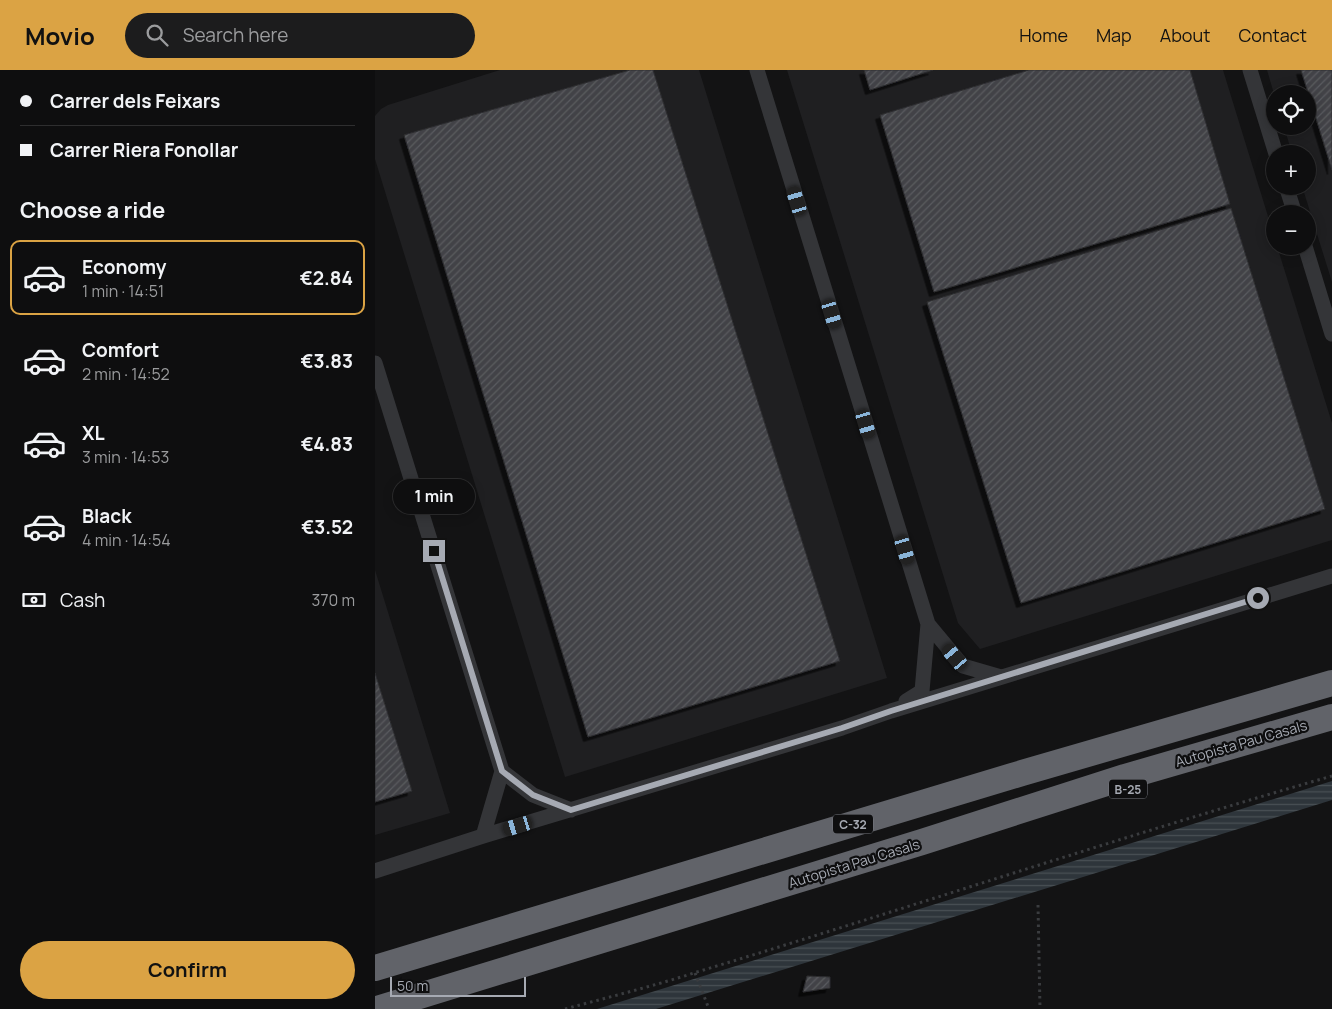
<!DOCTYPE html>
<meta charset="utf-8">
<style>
:root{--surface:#0e0e0f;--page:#1c1c1d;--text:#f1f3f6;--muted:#9b9c9e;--line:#2e2e2f;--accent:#dba344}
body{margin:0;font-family:Manrope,sans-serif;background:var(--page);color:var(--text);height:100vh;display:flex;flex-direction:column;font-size:19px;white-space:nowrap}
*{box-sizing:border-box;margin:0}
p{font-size:16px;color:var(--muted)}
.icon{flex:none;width:28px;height:28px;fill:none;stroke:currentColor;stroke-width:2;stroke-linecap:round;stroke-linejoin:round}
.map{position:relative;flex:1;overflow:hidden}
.drawer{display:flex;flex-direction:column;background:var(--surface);width:375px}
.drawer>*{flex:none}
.top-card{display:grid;align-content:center;height:110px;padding:0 20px;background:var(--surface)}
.buttons{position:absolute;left:891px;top:15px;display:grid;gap:10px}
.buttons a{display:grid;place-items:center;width:50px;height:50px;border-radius:50%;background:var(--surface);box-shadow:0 2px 12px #0003,0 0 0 1px var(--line);font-size:25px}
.scale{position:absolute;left:15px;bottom:12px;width:136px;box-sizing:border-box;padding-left:5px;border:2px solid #a6aab3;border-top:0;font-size:14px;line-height:18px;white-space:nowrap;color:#a6aab3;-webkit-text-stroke:4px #0e0e0f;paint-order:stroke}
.end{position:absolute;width:22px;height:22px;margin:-11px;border:6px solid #a6aab3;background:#111;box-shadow:0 0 0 2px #111}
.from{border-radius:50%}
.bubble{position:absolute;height:35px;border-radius:18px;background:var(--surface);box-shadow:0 2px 12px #0003,0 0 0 1px var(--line);font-size:16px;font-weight:700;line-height:35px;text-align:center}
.car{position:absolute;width:15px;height:30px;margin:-15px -8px;border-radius:6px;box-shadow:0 0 4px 1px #0007;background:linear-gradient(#222 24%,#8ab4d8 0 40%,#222 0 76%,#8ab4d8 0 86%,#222 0)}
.top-card b{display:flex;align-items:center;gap:18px;height:48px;font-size:19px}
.top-card b+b{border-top:1px solid var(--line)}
.top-card i{width:12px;height:12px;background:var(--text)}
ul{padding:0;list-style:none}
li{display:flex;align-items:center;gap:15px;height:75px;margin:0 10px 8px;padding:0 10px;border:2px solid transparent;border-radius:10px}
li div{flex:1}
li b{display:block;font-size:19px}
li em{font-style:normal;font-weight:700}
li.on{border-color:var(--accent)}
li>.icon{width:45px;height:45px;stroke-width:1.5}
h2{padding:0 20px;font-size:22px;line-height:60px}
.pay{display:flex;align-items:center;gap:12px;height:55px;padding:0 20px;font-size:19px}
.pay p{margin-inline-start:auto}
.action{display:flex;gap:10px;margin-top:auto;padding:10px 20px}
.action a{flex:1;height:58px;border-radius:30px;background:var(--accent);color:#111;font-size:20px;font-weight:700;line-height:58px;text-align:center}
header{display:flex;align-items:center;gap:30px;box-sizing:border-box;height:70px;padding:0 25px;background:var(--accent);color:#111}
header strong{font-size:24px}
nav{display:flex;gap:28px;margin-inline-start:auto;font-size:18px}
.search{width:350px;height:45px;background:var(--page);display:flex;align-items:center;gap:12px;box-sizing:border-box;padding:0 18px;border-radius:28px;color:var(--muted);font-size:19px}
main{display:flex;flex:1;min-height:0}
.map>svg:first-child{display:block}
.built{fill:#1f1f21}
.water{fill:url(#water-rules)}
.building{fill:url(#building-hatch);stroke:#2d2d30;filter:url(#shadow)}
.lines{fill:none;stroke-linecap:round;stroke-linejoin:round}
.path{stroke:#3a3c3f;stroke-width:3;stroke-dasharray:2.5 4;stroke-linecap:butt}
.minor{stroke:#343538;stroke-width:15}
.motorway{stroke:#616369;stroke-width:26}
.route{stroke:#a6aab3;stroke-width:6}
.labels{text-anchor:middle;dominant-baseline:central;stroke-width:4.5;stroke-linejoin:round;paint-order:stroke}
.shield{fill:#0e0e0f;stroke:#787b82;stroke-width:1}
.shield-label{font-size:12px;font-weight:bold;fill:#a6aab3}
.street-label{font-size:14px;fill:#a6aab3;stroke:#0e0e0f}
</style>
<header>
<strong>Movio</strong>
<div class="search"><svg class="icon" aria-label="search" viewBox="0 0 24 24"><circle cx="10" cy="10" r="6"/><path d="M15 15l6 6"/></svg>Search here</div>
<nav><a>Home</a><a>Map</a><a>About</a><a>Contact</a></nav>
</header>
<main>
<section class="drawer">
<div class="top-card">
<b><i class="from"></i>Carrer dels Feixars</b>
<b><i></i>Carrer Riera Fonollar</b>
</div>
<h2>Choose a ride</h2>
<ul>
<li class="on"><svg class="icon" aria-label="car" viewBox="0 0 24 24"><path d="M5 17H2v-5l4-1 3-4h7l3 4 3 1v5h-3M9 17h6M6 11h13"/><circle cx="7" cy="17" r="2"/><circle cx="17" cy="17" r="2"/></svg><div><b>Economy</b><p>1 min · 14:51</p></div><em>€2.84</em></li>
<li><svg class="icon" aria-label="car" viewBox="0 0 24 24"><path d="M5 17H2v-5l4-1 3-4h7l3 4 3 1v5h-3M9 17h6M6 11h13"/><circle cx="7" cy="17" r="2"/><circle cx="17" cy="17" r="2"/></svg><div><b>Comfort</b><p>2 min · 14:52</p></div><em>€3.83</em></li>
<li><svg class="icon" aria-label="car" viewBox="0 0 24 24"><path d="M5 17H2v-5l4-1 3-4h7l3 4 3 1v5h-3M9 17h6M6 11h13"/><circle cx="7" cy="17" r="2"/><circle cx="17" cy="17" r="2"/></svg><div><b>XL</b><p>3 min · 14:53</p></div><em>€4.83</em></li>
<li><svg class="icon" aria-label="car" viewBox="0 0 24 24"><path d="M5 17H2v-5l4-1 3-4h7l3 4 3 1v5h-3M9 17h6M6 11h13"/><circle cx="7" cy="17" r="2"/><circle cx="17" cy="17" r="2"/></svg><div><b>Black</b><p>4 min · 14:54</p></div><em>€3.52</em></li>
</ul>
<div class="pay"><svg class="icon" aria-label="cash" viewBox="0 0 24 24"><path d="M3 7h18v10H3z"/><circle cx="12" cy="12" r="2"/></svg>Cash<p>370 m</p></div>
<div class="action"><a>Confirm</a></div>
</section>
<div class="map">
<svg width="957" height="939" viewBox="0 0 957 939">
<defs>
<pattern id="water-rules" width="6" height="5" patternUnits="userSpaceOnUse" patternTransform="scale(1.25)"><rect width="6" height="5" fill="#2e353b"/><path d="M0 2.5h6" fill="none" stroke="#495055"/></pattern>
<pattern id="building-hatch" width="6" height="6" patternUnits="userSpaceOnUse" patternTransform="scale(1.25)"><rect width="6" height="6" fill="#424347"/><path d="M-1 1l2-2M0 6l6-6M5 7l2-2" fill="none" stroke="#5a5b5f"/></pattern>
<filter id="shadow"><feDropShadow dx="-4.5" dy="4.5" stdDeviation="0" flood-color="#0009"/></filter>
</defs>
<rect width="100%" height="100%" fill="#131314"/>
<!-- built -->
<path class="built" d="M125,0H324L512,608L190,707L0,89V46L6,39L13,35Z
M412,0H848L900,169V176H902L957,353V470L605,579L583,553Z
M892,0H957V212L927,116H932V84H917L909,56H932V24H900V27Z
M0,500L75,743L0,765Z"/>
<!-- water -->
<path class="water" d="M957,711V730L281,939H222Z"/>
<!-- building -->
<path class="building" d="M255,0H278L465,591L213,667L29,65Z
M489,0H558L495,20Z
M654,0H815L855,134L559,222L505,45Z
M926,0H957V100Z
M856,138L950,439L646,533L552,232Z
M0,603L37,721L0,732Z
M432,906L455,907V918L428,922Z"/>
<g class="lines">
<!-- path -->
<path class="path" d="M663,835L665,939
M320,903L334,939
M190,939C234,927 279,916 322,902C534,838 744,767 957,706"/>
<!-- minor -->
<path class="minor" d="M382,0L553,554L588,596L626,607
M875,0L901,84
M911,116L920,144
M930,176L957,264
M0,293L127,701L108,766
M531,631L547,621L553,554
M127,701L158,725L196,740
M0,801L108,766L467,658L516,641L957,506"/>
<!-- motorway -->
<path class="motorway" d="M0,898L647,703L957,613
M2,939L547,772L750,707L957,647"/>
</g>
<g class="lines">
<!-- route -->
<path class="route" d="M59,481L127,701L158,725L196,740L467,658L516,641L883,528"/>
</g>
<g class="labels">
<!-- shield labels -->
<g class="shield">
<rect x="734" y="709.5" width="38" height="19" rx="4"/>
<rect x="458" y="744.5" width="40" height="19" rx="4"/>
</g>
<g class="shield-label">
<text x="753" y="719">B-25</text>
<text x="478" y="754">C-32</text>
</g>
<!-- street labels -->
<g class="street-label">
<text transform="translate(866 673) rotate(-16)">Autopista Pau Casals</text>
<text transform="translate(479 793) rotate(-17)">Autopista Pau Casals</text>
</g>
</g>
</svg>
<div class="buttons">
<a><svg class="icon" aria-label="locate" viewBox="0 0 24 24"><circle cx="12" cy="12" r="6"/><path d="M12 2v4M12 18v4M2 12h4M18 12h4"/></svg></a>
<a>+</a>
<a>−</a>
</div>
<div class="scale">50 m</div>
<i class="end from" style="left:883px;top:528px"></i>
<i class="end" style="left:59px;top:481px"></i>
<div class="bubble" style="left:18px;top:409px;width:82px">1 min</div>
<i class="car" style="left:422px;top:131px;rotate:343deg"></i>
<i class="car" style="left:457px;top:244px;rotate:163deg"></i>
<i class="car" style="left:491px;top:354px;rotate:163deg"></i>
<i class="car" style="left:530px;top:480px;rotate:163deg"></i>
<i class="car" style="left:580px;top:587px;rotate:320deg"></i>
<i class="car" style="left:143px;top:756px;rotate:253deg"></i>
</div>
</main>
